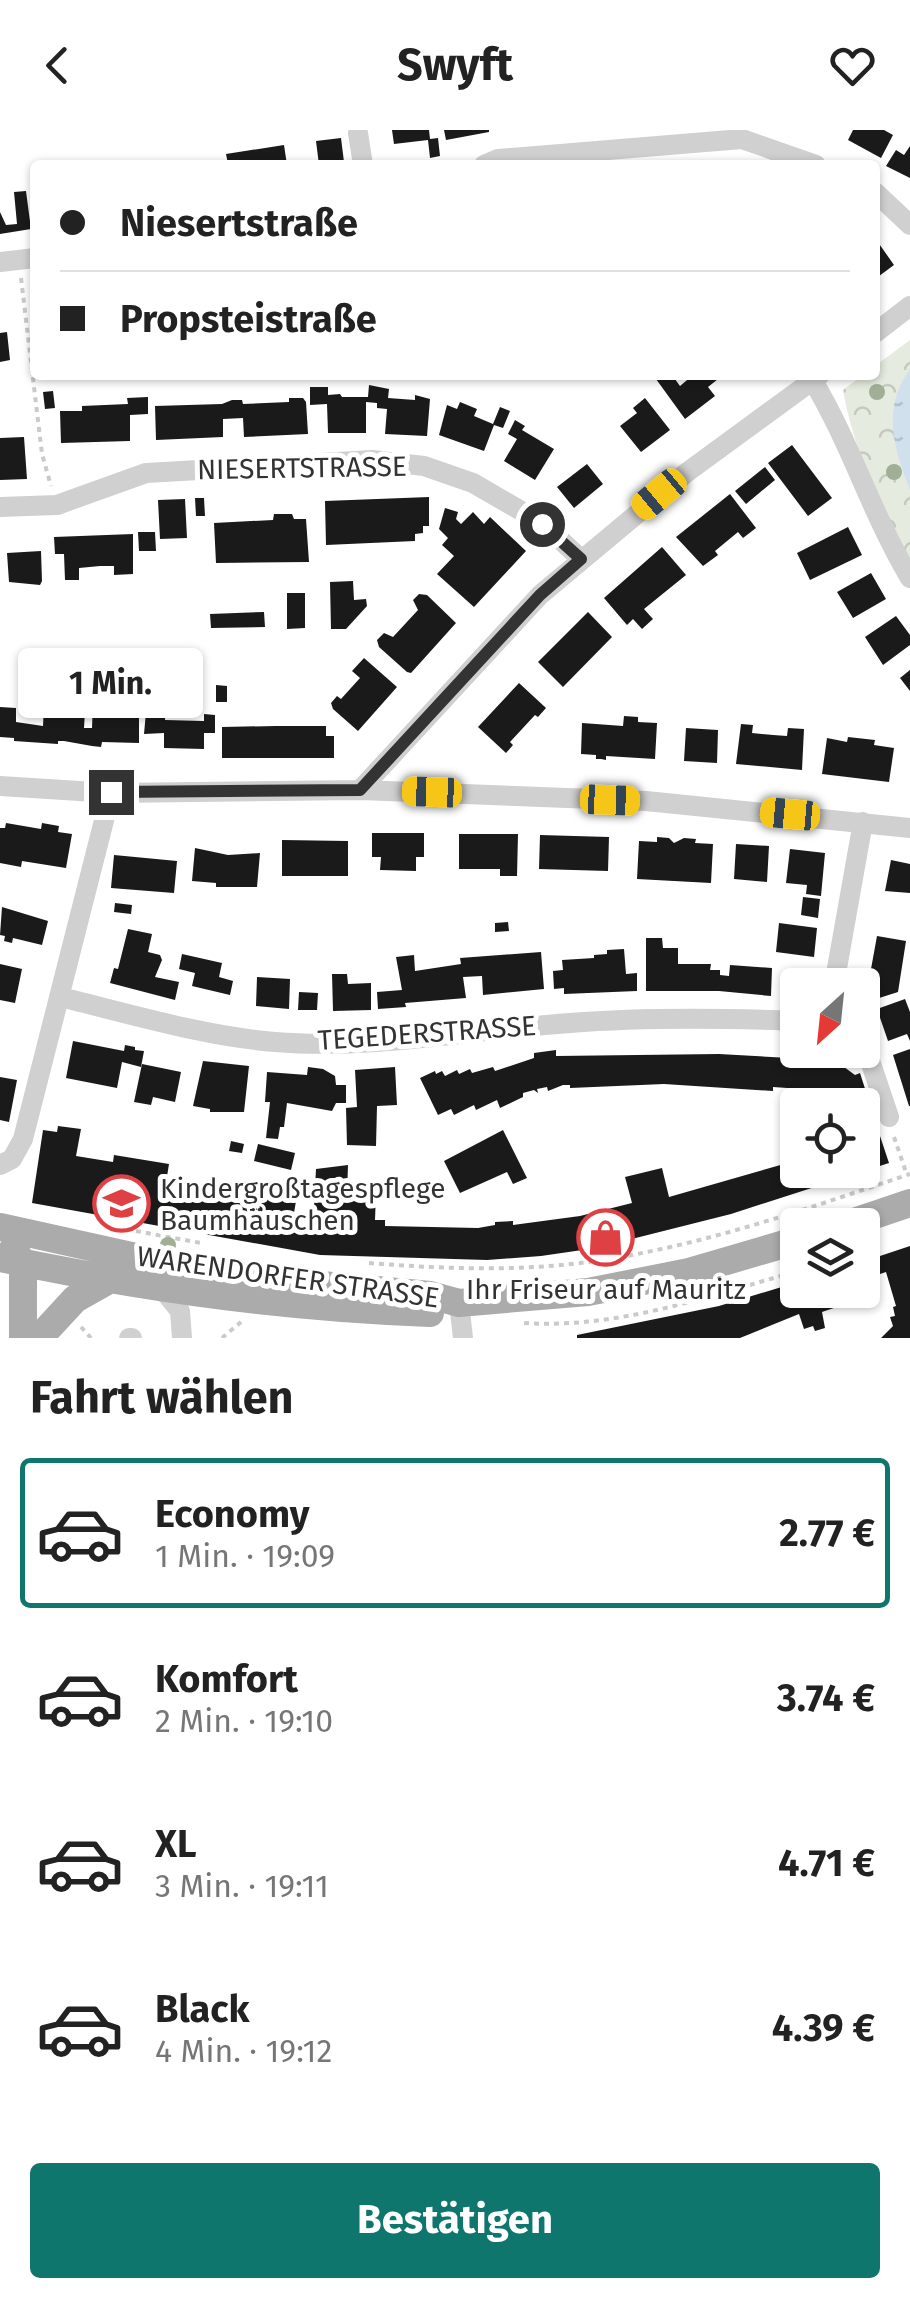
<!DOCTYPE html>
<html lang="de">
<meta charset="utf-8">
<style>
:root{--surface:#fff;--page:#f2f2f2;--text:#222;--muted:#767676;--line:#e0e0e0;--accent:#0f766e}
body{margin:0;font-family:"Fira Sans",sans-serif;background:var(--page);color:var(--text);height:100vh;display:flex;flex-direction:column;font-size:38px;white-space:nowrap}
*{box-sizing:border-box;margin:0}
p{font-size:32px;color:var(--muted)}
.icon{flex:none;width:55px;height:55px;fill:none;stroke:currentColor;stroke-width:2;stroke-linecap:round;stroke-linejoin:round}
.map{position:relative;height:1208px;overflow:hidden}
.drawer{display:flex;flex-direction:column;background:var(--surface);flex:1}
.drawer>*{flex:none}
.guide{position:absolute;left:30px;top:30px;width:850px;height:220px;border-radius:10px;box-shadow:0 2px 8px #0004;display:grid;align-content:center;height:220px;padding:0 30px;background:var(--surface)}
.needle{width:65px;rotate:207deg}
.tools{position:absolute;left:780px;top:838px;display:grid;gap:20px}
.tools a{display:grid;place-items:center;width:100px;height:100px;border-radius:10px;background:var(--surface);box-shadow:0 2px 8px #0004;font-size:50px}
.end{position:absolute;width:45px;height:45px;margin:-22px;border:12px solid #333;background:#fff;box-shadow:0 0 0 5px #fff}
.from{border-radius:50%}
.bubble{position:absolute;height:70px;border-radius:10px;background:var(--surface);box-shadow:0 2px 8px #0004;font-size:32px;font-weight:700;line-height:70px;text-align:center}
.car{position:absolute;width:30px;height:60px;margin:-30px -15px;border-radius:12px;box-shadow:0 0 8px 2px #0007;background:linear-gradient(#f5c518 24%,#345 0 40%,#f5c518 0 76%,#345 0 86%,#f5c518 0)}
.guide b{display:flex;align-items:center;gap:35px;height:95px;font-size:38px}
.guide b+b{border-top:2px solid var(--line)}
.guide i{width:25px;height:25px;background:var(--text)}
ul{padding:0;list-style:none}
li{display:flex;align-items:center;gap:30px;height:150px;margin:0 20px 15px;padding:0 10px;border:5px solid transparent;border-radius:10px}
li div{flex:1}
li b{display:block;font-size:38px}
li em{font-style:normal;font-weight:700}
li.current{border-color:var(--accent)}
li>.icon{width:90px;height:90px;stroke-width:1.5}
h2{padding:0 30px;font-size:45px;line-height:120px}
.cta{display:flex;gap:20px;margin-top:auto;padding:20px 30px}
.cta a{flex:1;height:115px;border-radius:10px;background:var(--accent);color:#fff;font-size:40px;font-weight:700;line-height:115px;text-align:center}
header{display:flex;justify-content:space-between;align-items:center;height:130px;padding:0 30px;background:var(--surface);font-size:45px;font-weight:700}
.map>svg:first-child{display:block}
.park{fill:url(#park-crowns)}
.water{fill:url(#water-ripples)}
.building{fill:#1a1a1a}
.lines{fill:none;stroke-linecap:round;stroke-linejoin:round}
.path{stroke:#cacaca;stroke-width:4;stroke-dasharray:5 5;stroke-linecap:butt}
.minor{stroke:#d0d0d0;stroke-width:20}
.major{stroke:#ababab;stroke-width:28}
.tree{fill:#a0af96}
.route{stroke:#333;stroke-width:12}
.labels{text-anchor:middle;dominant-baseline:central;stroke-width:10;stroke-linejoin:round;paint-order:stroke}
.street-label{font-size:28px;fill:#333;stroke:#fff}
.poi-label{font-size:28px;fill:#333;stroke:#fff;text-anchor:start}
</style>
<header><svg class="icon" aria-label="back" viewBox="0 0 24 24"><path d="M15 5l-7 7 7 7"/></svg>Swyft<svg class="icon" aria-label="heart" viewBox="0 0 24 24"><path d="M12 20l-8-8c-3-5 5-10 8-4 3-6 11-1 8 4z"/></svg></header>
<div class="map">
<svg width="910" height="1208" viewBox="0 0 910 1208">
<defs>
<pattern id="park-crowns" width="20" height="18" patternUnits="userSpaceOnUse" patternTransform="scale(2.5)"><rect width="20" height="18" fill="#e5ebdf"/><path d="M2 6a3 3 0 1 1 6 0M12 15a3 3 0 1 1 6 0" fill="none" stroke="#c5cac0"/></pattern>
<pattern id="water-ripples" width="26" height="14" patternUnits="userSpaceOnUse" patternTransform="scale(2.5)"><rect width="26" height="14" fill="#d0e0ed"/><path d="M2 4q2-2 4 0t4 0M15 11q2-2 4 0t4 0" fill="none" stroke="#b3c1cc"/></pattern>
</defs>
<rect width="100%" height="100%" fill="#fff"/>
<!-- park -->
<path class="park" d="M910,210V430C880,379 853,318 843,260L863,245H875V236Z"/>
<!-- water -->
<path class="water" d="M910,239V360C894,319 881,279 910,239Z"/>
<!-- building -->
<path class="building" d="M392,0H429L430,9L438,8L440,26L430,28L428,10L394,14Z
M444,0H489V2L446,10Z
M853,0H884L893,5L881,28L848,10Z
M341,8L344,32L319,35L316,11Z
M284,15L287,35L228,34L226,24Z
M910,16V48L886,36L896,20L904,25Z
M26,61L31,99L0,104V82L6,95L17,94L14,62Z
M875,108L894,135L875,149Z
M7,202L10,230L0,232V203Z
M661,245H672L680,256L693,245H723L708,257L715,266L685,289L656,249Z
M369,255L389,259L388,268L415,270V265L430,269L427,306L385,304L387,279L377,278V273L366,272V303H328L327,274L310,275V257H328V265L340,264L342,267H368Z
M53,261L55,278L45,279L43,262Z
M148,267V284L130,285V311L61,313L60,281H82V276L128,274L127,268Z
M289,268H303L306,272L308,304L244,307L243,288L223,289V307L156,310L155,276L222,274L232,270H242L243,274L289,272Z
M645,268L670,300L641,322L620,296L637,283L633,278Z
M460,272L477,279L474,286L493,294L500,277L510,281L503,298L494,295L484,321L439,305L447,275L457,279Z
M515,290L525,296L522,300L554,319L535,350L504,331L517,309L508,304Z
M24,307L27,349L0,350V308Z
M792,315L832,368L808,386L768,333Z
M587,334L603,354L574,378L557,357Z
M765,337L775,350L746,374L735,361Z
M730,364L756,398L743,408L738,402L715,421L718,425L703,436L676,407Z
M429,367V396H423V403L415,404V411L326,415L325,371Z
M195,368H204L205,386H196Z
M185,369L187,408L160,409L158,370Z
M445,378L458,382L456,389L461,394L473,382L484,394L490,387L526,421L474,477L437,444L454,426L442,415L448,408L439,399Z
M274,384H292L294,389H306L309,432L216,433L214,393L273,390Z
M848,397L862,425L810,450L797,423Z
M138,402H155L156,421H139Z
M133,404V444L114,445V436H100L79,438V450H65L64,424H55L54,407Z
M662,417L686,445L644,479L653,489L642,499L633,489L627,495L604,468Z
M41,421L42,451L40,455L9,452L7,423Z
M871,443L886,469L853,488L837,462Z
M353,451L354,470L366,469L367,476L346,499H331L330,452Z
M287,463H305V498L287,499Z
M419,464L427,465L456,493L411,543L407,542L379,517L377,510L384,503L393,507L418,480L413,470Z
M264,482L265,497L211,498L210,484Z
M588,482L612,507L563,557L538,532Z
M896,486L910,505V515L883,535L865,507Z
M364,528L397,557L358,601L333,579L331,573L337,566L341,569L360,548L352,541Z
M910,540V561L900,548Z
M519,553L546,578L538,587L535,585L510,612L513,615L506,623L478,597Z
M216,555L227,556V572H216Z
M93,572L139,574V613L102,612L101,617L92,616L64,611H58V614L14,611V608L0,607V577L16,578V592L43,596L44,575L60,576L59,582L85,581L84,598H92Z
M146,582H165V590L204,591V584L215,585V603H204V619L164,618V603L144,604Z
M624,586L638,587V592L657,593L655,629L606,626V630L601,629H596V625L581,624L582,593L623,596Z
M741,594L753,595L752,603L773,605L787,606L788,598L804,599L802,640L736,634Z
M276,596H326V606H334V628H222V597Z
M686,598L718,600L717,633L684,631Z
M848,607L875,610L874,615L894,618L889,652L822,644L827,608L847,612Z
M6,693L41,699L42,693L59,696L58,702L72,704L66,738L22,731L21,737L0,733V698H5Z
M372,703H424V727H416V741L380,740L381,727H372Z
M459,704H518L517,746H500V739H459Z
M540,705L609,707L608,741L539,739Z
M657,707L669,708L674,713L684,708L696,709L695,713L713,714L711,753L637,749L639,711L657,712Z
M282,710L348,711V746H282Z
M736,714L769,716L767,752L734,749Z
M195,718L228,725L260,723L257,757H216V753L192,751Z
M790,719L825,723L821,766L806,764L807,755L786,753Z
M114,725L177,731L174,763L111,758Z
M891,730L910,734V763L885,761Z
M803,767L820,769L818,788L801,785Z
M115,773L132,775L131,784L114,782Z
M2,777L48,791L42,815L13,808L12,813L4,811L5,806L0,805Z
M508,792L509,801L495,802V793Z
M779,793L817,798L814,827L776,822Z
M128,799L152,804L148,822L160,825L162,830L155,847L179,852L175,870L110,853L114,838L118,839Z
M877,806L906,811L898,862L876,869L869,850Z
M646,808H662L663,818H678V834H711L710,840H720V845L729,846L730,835L772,838L771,866L719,861H646Z
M624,819L626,844L637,843V861L564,864V858L554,859L553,841L563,840L562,830L594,828V825L607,824V820Z
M541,822L544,859L483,865L482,846L463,847L466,868L405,873L406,877L378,879L377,862L402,860L396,827L414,825L415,841L461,834L460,828Z
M182,824L222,833L219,847L233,851L230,865L192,856L195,843L179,839Z
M0,834L22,839L15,873L0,870Z
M332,844H347L348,854L371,853V880L333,881Z
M257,847L290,849L289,879L256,876Z
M299,862L318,863L317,880H298Z
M905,869L910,882V911L907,904L888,911L877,879Z
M73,911L124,921L125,915L135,917V920L144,921L141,937L122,932L117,958L66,948Z
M910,919V976H909L893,925Z
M556,920V926L719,924L844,931V937L855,945L860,943L868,968L834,975L826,963L816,962V960L773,957V961L664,954L570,958V955H563L548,961L547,957L537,959L538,963L534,960L523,963V967L500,978L497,970L476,980L474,975L454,985L451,979L438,985L420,948L435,941L436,944L442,941L445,946L457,940L459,944L470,939L472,943L493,937L495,941L534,928V923Z
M203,931L249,936L244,982H210V979L193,976Z
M142,934L181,942L175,972L153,967L151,975L134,972Z
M308,937L323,939L335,946L336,955H346V973H336L332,981L287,973L284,997H280L278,1009L266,1008L270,972H265L267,942L307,945Z
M395,937L397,975L377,976L376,1016L347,1015L346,978L357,977L355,940Z
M0,947L17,950L9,992L0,990Z
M876,994L889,1033L731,1084L596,1118L541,1126L487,1130L320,1125L32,1073L43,1000L57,1002L58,996L81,999L76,1026L113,1032L114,1025L169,1034L165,1059L245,1074L247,1062L296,1071L294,1083L309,1085L314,1077L316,1039L348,1035L347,1063H376L375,1090H385V1096L478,1098L495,1095V1092L513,1091V1095L580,1086L632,1073L625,1047L662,1038L669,1067L798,1030V1040H862V998Z
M503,1000L527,1048L513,1054L507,1042L460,1063L444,1031Z
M231,1011L244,1014L242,1023L229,1021Z
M258,1014L295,1023L291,1040L254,1031Z
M910,1116V1208H881L893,1196L890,1187L895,1186L893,1177L896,1176L886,1142L862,1150V1132Z
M798,1152V1160H861L863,1168L822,1182L825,1198L815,1201L813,1196L804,1199L799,1184L740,1208H577V1205L719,1176Z"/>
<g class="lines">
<!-- path -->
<path class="path" d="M21,148L42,324L51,356
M894,1007L907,1045
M136,1101L201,1113
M369,1133C433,1138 496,1141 561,1135C680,1124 797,1082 910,1044
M524,1193C618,1199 709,1166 798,1141
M81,1197L91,1208
M222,1208L241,1192"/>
<!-- minor -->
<path class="minor" d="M358,3L363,35
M484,35L498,29L742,9L816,35
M875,62L910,95
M0,132L35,128
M875,203L910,176
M813,251C851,314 872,385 910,448
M0,377L57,375L146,343L372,330L424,336L473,353L542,393L581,429
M0,656L111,663L360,660L646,671L910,698
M360,660L540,465L686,343L820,245
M834,855L863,692
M60,867C131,884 203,906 275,912C373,920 473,900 570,893C646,887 722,888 798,891
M862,907L889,987
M0,1035L12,1029L23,1009L111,663
M163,1160L180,1181L182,1208
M459,1173L463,1208
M129,1208H132"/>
<!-- major -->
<path class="major" d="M845,1095L910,1073
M0,1097L163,1133L279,1151L430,1165L459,1173L588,1162L689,1142L798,1110
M13,1119L23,1133V1208
M0,1128C142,1158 285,1178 430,1183
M39,1208L75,1169L107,1151"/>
</g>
<!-- trees -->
<g class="tree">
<circle cx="877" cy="262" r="8"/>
<circle cx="894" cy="342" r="8"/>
<circle cx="168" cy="1115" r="8"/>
</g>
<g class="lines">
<!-- route -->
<path class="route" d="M111,662L360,660L540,465L581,429L542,394"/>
</g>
<!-- icons -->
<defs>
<symbol id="school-ring" viewBox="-11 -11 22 22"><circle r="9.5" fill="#fff" stroke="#df4043" stroke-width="1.5"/><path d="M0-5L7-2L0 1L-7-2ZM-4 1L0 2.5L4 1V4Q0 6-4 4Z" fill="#df4043"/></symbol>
<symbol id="shop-ring" viewBox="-11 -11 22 22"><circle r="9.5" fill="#fff" stroke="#df4043" stroke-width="1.5"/><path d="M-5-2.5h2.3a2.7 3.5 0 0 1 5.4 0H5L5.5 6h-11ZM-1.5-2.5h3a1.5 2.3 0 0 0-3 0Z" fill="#df4043"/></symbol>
</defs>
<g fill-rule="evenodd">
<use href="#school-ring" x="90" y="1042" width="63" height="63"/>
<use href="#shop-ring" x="574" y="1076" width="63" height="63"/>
</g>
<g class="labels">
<!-- street labels -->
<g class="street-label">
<text transform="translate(302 338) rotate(-1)">NIESERTSTRASSE</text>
<text transform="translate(427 903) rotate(-4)">TEGEDERSTRASSE</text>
<text transform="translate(288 1147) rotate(8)">WARENDORFER STRASSE</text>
</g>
<!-- poi labels -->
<g class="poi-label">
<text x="160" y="1058">Kindergroßtagespflege<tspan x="160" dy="32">Baumhäuschen</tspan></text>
<text x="606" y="1159" text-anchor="middle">Ihr Friseur auf Mauritz</text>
</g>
</g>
</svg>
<div class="tools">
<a><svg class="needle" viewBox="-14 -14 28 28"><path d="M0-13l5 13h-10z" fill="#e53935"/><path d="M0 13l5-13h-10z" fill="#767676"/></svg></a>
<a><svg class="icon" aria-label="locate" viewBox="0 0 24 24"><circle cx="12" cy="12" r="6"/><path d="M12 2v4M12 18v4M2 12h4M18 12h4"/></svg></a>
<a><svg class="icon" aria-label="layers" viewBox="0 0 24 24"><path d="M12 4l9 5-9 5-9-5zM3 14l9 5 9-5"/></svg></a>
</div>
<i class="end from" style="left:542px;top:394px"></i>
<i class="end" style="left:111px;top:662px"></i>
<div class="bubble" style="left:18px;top:518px;width:185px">1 Min.</div>
<i class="car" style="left:659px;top:364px;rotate:230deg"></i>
<i class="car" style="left:432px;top:662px;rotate:272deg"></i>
<i class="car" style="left:610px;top:670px;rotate:92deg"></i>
<i class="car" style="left:790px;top:684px;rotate:275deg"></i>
<div class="guide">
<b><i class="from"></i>Niesertstraße</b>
<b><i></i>Propsteistraße</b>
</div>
</div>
<section class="drawer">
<h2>Fahrt wählen</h2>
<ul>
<li class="current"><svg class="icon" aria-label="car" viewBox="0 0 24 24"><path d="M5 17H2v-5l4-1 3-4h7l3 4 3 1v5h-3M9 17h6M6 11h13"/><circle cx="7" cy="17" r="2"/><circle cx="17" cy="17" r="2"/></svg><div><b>Economy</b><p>1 Min. · 19:09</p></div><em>2.77 €</em></li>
<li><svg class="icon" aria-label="car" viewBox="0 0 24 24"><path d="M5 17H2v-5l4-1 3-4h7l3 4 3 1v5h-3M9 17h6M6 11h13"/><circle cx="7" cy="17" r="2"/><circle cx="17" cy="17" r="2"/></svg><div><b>Komfort</b><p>2 Min. · 19:10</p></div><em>3.74 €</em></li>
<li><svg class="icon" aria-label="car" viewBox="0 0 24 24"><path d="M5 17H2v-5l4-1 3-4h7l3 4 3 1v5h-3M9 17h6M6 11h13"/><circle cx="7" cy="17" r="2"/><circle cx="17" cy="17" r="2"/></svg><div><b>XL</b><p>3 Min. · 19:11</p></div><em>4.71 €</em></li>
<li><svg class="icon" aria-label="car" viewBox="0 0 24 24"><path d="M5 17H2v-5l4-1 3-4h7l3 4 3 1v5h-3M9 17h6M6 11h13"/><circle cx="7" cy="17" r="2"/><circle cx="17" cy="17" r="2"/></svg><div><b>Black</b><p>4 Min. · 19:12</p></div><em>4.39 €</em></li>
</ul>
<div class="cta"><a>Bestätigen</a></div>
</section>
